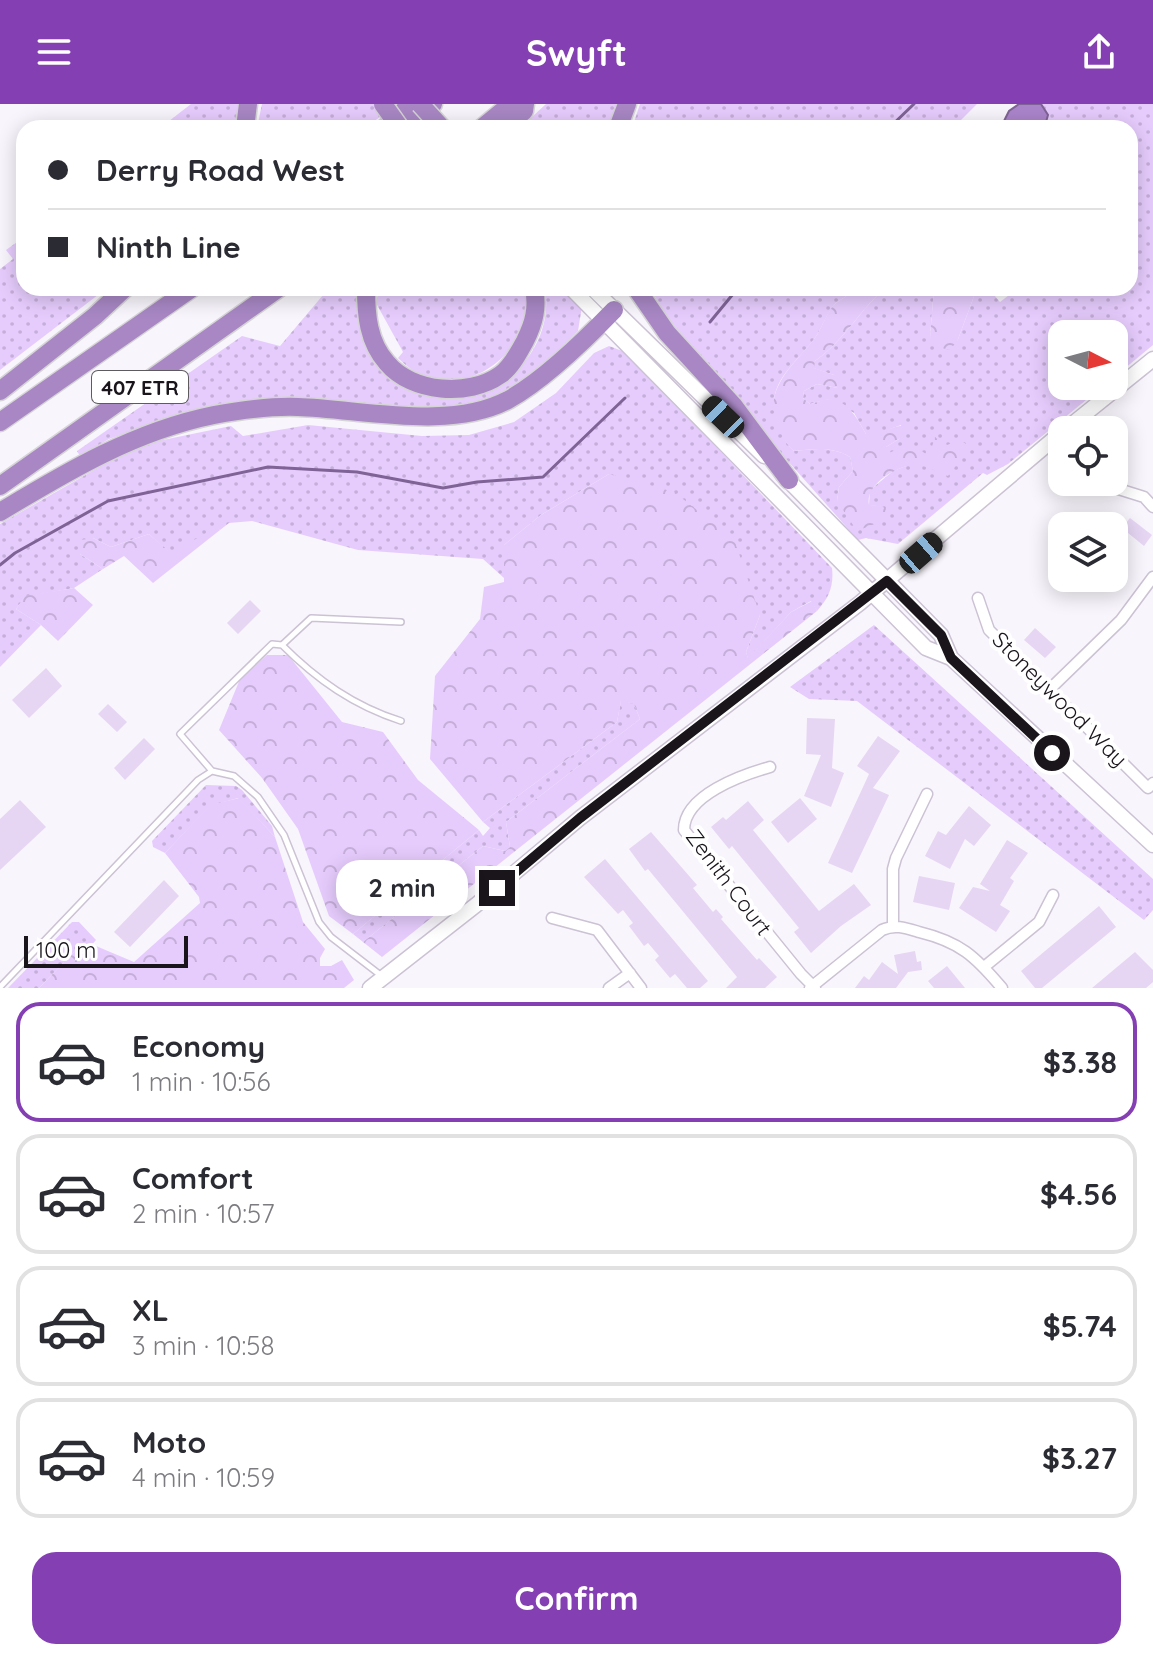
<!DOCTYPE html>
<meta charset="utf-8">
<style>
:root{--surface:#fff;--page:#f2f2f3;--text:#2b2b33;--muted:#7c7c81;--line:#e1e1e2;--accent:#843fb3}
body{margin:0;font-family:Quicksand,sans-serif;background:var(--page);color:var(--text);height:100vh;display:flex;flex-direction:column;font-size:30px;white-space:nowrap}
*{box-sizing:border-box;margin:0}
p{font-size:26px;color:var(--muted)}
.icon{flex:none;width:44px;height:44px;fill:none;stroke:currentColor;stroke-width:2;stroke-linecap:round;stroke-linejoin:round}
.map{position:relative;height:884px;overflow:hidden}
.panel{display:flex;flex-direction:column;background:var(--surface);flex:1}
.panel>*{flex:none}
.guide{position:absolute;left:16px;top:16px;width:1122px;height:176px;border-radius:24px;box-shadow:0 4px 20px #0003;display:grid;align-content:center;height:176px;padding:0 32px;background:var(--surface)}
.needle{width:52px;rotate:96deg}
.controls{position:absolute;left:1048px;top:216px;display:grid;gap:16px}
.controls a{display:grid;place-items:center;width:80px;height:80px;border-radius:16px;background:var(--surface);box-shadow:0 4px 20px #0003;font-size:40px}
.scale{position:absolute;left:24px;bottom:20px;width:164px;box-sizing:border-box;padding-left:8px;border:4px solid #19151b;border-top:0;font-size:22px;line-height:28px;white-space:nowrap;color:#19151b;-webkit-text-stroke:6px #fff;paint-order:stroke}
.end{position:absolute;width:36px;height:36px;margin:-18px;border:10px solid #19151b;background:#fff;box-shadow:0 0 0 4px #fff}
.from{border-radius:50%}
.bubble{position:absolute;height:56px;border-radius:24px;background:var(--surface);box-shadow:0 4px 20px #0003;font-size:26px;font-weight:800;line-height:56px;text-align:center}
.car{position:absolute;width:24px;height:48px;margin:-24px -12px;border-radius:10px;box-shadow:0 0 6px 2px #0007;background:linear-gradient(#222 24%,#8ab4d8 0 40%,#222 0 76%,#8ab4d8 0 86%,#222 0)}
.guide b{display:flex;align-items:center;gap:28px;height:76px;font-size:30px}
.guide b+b{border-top:2px solid var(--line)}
.guide i{width:20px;height:20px;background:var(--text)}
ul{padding:14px 0 0;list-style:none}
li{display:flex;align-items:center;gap:24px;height:120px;margin:0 16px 12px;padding:0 16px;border:4px solid var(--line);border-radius:24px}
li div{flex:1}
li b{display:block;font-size:30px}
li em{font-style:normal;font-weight:800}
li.active{border-color:var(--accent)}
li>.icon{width:72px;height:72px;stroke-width:1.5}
.primary-button{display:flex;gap:16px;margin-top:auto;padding:16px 32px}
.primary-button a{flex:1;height:92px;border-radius:24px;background:var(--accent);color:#fff;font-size:32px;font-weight:800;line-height:92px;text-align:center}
header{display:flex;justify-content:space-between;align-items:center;height:104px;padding:0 32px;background:var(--accent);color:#fff;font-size:36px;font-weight:800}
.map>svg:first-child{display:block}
.grass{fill:url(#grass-dots)}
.forest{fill:url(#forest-crowns)}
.water{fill:#ab85cb;stroke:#7f6396;stroke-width:2}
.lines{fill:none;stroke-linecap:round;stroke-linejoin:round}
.stream{stroke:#7f6396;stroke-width:3}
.building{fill:#e6d6f4}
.service-casing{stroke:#cbc2d4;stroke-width:8}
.minor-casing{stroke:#cbc2d4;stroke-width:13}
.secondary-casing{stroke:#cbc2d4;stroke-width:17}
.motorway-casing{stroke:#d6d5d6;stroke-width:21}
.service{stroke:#fff;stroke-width:5}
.minor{stroke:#fff;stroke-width:10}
.secondary{stroke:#fff;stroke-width:14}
.motorway{stroke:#a887c4;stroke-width:18}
.motorway-bridge-casing{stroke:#d6d5d6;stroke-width:21;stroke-linecap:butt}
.motorway-bridge{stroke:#a887c4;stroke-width:18}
.route{stroke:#19151b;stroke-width:10}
.labels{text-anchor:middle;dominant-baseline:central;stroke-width:8;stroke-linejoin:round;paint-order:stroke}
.shield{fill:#fff;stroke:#5e5b5f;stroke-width:2}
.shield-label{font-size:20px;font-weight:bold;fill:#19151b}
.street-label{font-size:22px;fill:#19151b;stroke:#fff}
</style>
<header><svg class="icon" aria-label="menu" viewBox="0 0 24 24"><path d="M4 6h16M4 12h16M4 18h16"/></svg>Swyft<svg class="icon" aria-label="share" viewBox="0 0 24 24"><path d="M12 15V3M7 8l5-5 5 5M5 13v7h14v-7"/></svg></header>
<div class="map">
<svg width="1153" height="884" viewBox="0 0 1153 884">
<defs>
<pattern id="grass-dots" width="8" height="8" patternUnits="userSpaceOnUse" patternTransform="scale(2)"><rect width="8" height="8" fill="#e6ccfd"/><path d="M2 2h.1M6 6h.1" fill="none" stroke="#c5aed8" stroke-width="1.8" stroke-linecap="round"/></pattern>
<pattern id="forest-crowns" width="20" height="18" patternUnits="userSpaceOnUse" patternTransform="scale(2)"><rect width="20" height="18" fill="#e6ccfd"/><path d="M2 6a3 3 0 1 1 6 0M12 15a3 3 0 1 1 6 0" fill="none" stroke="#c5aed8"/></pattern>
</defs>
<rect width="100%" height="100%" fill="#f9f5fc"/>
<!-- grass -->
<path class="grass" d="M191,0H245L241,24H160Z
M262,0H374L384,10L365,24H257Z
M546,0H620L612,24H520Z
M640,0H977L953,24H632Z
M1041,0H1153V241L1124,265L1119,260L1114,264V230H1062V282H1103L1008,360L987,371L983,369L898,440L866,434L858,436L753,318L665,210L650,184H855C849,191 843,194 836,199C828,207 823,221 817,231C794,264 759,281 781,326C784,334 787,341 794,347C815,345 831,342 850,353L853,367L839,383L837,397L883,403L869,401L870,386L893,367L929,353L886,350V343L899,335L901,321L874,331L866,330L854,309L829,295L810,300L803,294L804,287L817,280L838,284L834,271L813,264L815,257C843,238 860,206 885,184H934L930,233L957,238L977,184H988L1000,198L1013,188L1008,184H1130V24H1039C1049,15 1048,11 1041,0Z
M24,133V184H107L0,266V165L13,155L6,146Z
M329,184H361L368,242C382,253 410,283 425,289C435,294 450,294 461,293C513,287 554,237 545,184H564L582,202L578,227L528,276L492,297L461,305L170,314L109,335L80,352L77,347L242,232L280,242Z
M379,184H526C527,192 529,201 528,209C513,268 444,302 398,254L403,248L376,199Z
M609,242L625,248L832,464C834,482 829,494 817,507L811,497L791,508L748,555L746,548L760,511L609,370L541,411L504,441V474L483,455L358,446L252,417L229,419L220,426L217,424L171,450L149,430L111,443L93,434L80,450L103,465L74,484L25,493L16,505L41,521L0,563V420L122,350L153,338L231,322L243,332L308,321L422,332L469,331L514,318L556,289L594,249Z
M874,521L1153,775V806L1144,816L857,597L809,595L790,583Z
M621,596L634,600L640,615L506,718L510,743L505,747L483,742L363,838L353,830L479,726L483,732L490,724L483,718L617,618Z
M206,681L236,682L242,686L272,722L275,733L238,694L210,702L165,749L153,743L152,737Z
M72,818H79L96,836L90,843L74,848L39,884H8Z"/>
<!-- forest -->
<path class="forest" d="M855,184H885C860,206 843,238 815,257L814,264L834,271L845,281L838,284L817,280L804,287L803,294L810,300C816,299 823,295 829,295C847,295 859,317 866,330C881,331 893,320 908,322L899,335L886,343V350L911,340L929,352L935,333L947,341L960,336L966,340V348L948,372C938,368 922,359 912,361C894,364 865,381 869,401L883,403L888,407L877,419L857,427L837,397L839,383L853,367L850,353C831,342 815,345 794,347C786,341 782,331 778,321C761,283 797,259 817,231C823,221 827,207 836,199C843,194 849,191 855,184Z
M934,184H977L957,238L949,246L935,242L930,233Z
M609,370L674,388L734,435L760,511L746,548L748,554L791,508L812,497L817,507L382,853L363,838L483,742L505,747L510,743L506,718L640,615L634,600L621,597L617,618L483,718L430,655L435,572L480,515L484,483L504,478V441L541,411Z
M217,423L220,426L153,479L124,452L103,465L80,450L81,436L93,434L111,443L149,430L171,449Z
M74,484L93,501L58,537L41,521L16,505L25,492Z
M267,551H288L342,618L383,628L418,676L479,726L353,830L329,812L298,725L262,674L219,626L240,575Z
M239,694L275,733L303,818L325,845L320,854V862H331L342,856L354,876L344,884H39L74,848L96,842L134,858L200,799L199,793L165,749L210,701Z"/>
<!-- water -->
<path class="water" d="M1019,0H1041L1048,11L1046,18L1039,24H1005L1002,21L1009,7Z"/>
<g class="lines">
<!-- stream -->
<path class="stream" d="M889,24L914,0
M710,218L738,184
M0,461L15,449L108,397L268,363L357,368L443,384L477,378L543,373L625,294"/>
</g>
<!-- building -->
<path class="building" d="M1130,414L1152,431L1144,442L1122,424Z
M250,496L261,507L238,530L227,519Z
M1035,524L1056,543L1045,554L1024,536Z
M46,564L62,582L29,614L12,596Z
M108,600L127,618L117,628L98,610Z
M807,614L835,615L832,664L844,669L831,703L804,692L821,651L806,650Z
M878,632L900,647L873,684L889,691L852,769L828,759L869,670L857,662Z
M144,634L155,645L125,676L114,664Z
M800,694L817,715L788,739L771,718Z
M20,696L46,723L0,766V715Z
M748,697L764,716L753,726L819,807L854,780L871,801L841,822L811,849L794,828L799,824L732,742L729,745L711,723L723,713L726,716Z
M969,702L991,721L974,742L965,735L950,765L925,752L938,727L946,731Z
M651,728L697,781L693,784L713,808L716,805L723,813L721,815L757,856L759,854L777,873L765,884H726L737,873L648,765L645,767L629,745Z
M1007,736L1028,749L1010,774L1014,777L1000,801L1010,807L996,828L959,804L973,783L990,787L980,780Z
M605,755L708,877L700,884H687L675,870L670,874L655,856L659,852L648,839L644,842L629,822L633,819L623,806L618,810L584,773Z
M919,772L955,779L949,806L913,798Z
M164,776L179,792L130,843L114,828Z
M1099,802L1116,823L1042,884H1035L1021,867Z
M915,847L917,858L921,857L922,866L908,868L896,884H855L864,872L869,876L882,858L898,870L894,851Z
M1135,848L1153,866V878L1146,884H1092Z
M947,862L965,884H934L928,877Z"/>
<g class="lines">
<defs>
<path id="service" d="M282,541L311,514L401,518
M212,667L180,630L272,540L282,541C317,576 354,602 401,617
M0,883L198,676L212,667L234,672L258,693L284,731L319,818L331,833L383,873"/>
<path id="minor" d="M1112,383L1144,393L1153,403
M978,494L989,526L1148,684L1153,679
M1050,585L1121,516L1153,473
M770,663C742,671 684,691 684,726L801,870L815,884
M552,814L597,826L641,884
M893,822V765L896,754L927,690
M984,863L1039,818L1053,791
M609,884L630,869
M810,884L882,826C895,820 906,824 919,828C960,838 975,852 1002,884"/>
<path id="secondary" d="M571,184L926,544L951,554L1153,741
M592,184L764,352
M1065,326L1153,255
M782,370L941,531L951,554
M370,884L476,801L580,714L860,499L1062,328"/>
<path id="motorway" d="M245,24L248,0
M385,24L411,0
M403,24L433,0
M482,24L511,0
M503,24L524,7L525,0
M618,24L627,0
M366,184C366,210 368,238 387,259C412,289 469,293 500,271C511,264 519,248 525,237C534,219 538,204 534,184
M636,184L667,229L733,301L789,376
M0,287L95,212L125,184
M0,318L192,184
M0,382L279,184
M0,408C68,367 135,327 214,311C241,306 270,302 298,303C362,305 449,327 508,296C542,277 586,235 614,206"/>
</defs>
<!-- service casing -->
<use href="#service" class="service-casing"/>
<!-- minor casing -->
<use href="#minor" class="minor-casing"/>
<!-- secondary casing -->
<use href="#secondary" class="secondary-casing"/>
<!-- motorway casing -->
<use href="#motorway" class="motorway-casing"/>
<!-- service -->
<use href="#service" class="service"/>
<!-- minor -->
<use href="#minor" class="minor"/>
<!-- secondary -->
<use href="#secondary" class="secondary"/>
<!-- motorway -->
<use href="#motorway" class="motorway"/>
<defs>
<path id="motorway-bridge" d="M383,0L400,24
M420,0L442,24"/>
</defs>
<!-- motorway-bridge casing -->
<use href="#motorway-bridge" class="motorway-bridge-casing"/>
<!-- motorway-bridge -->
<use href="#motorway-bridge" class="motorway-bridge"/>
</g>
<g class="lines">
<!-- route -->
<path class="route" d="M497,784L580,714L887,477L941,531L951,554L1052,649"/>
</g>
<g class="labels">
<!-- shield labels -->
<rect class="shield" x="92" y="267" width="96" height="32" rx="6"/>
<g class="shield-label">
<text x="140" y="283">407 ETR</text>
</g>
<!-- street labels -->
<g class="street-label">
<text transform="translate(1060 595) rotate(45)">Stoneywood Way</text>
<text transform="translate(729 778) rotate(53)">Zenith Court</text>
</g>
</g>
</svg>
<div class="controls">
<a><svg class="needle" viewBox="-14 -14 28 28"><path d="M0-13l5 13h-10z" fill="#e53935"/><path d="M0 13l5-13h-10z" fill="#7c7c81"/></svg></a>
<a><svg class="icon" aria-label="locate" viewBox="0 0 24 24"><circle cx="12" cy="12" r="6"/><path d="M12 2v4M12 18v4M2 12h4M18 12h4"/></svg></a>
<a><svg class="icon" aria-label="layers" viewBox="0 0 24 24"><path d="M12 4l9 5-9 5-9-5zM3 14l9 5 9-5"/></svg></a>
</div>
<div class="scale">100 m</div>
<i class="end from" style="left:1052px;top:649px"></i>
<i class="end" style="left:497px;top:784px"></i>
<div class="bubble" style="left:336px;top:756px;width:132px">2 min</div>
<i class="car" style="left:723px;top:313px;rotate:314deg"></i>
<i class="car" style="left:921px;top:449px;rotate:49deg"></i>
<div class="guide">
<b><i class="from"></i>Derry Road West</b>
<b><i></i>Ninth Line</b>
</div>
</div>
<section class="panel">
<ul>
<li class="active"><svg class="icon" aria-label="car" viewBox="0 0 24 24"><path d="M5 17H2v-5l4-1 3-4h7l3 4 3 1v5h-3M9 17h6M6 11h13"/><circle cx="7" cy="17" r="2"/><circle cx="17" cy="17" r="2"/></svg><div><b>Economy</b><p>1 min · 10:56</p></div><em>$3.38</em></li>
<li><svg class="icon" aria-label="car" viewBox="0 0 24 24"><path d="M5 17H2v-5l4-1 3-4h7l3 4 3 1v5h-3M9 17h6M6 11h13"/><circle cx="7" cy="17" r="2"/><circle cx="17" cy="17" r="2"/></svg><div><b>Comfort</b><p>2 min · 10:57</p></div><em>$4.56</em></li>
<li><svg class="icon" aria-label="car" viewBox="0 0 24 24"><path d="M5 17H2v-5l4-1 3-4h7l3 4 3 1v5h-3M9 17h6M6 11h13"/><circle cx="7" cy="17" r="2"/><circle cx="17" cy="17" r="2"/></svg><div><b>XL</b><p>3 min · 10:58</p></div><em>$5.74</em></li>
<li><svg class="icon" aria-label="car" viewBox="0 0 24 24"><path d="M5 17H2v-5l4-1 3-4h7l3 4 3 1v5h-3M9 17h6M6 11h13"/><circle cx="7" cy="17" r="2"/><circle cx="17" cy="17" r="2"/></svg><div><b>Moto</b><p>4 min · 10:59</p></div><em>$3.27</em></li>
</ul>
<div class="primary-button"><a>Confirm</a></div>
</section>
